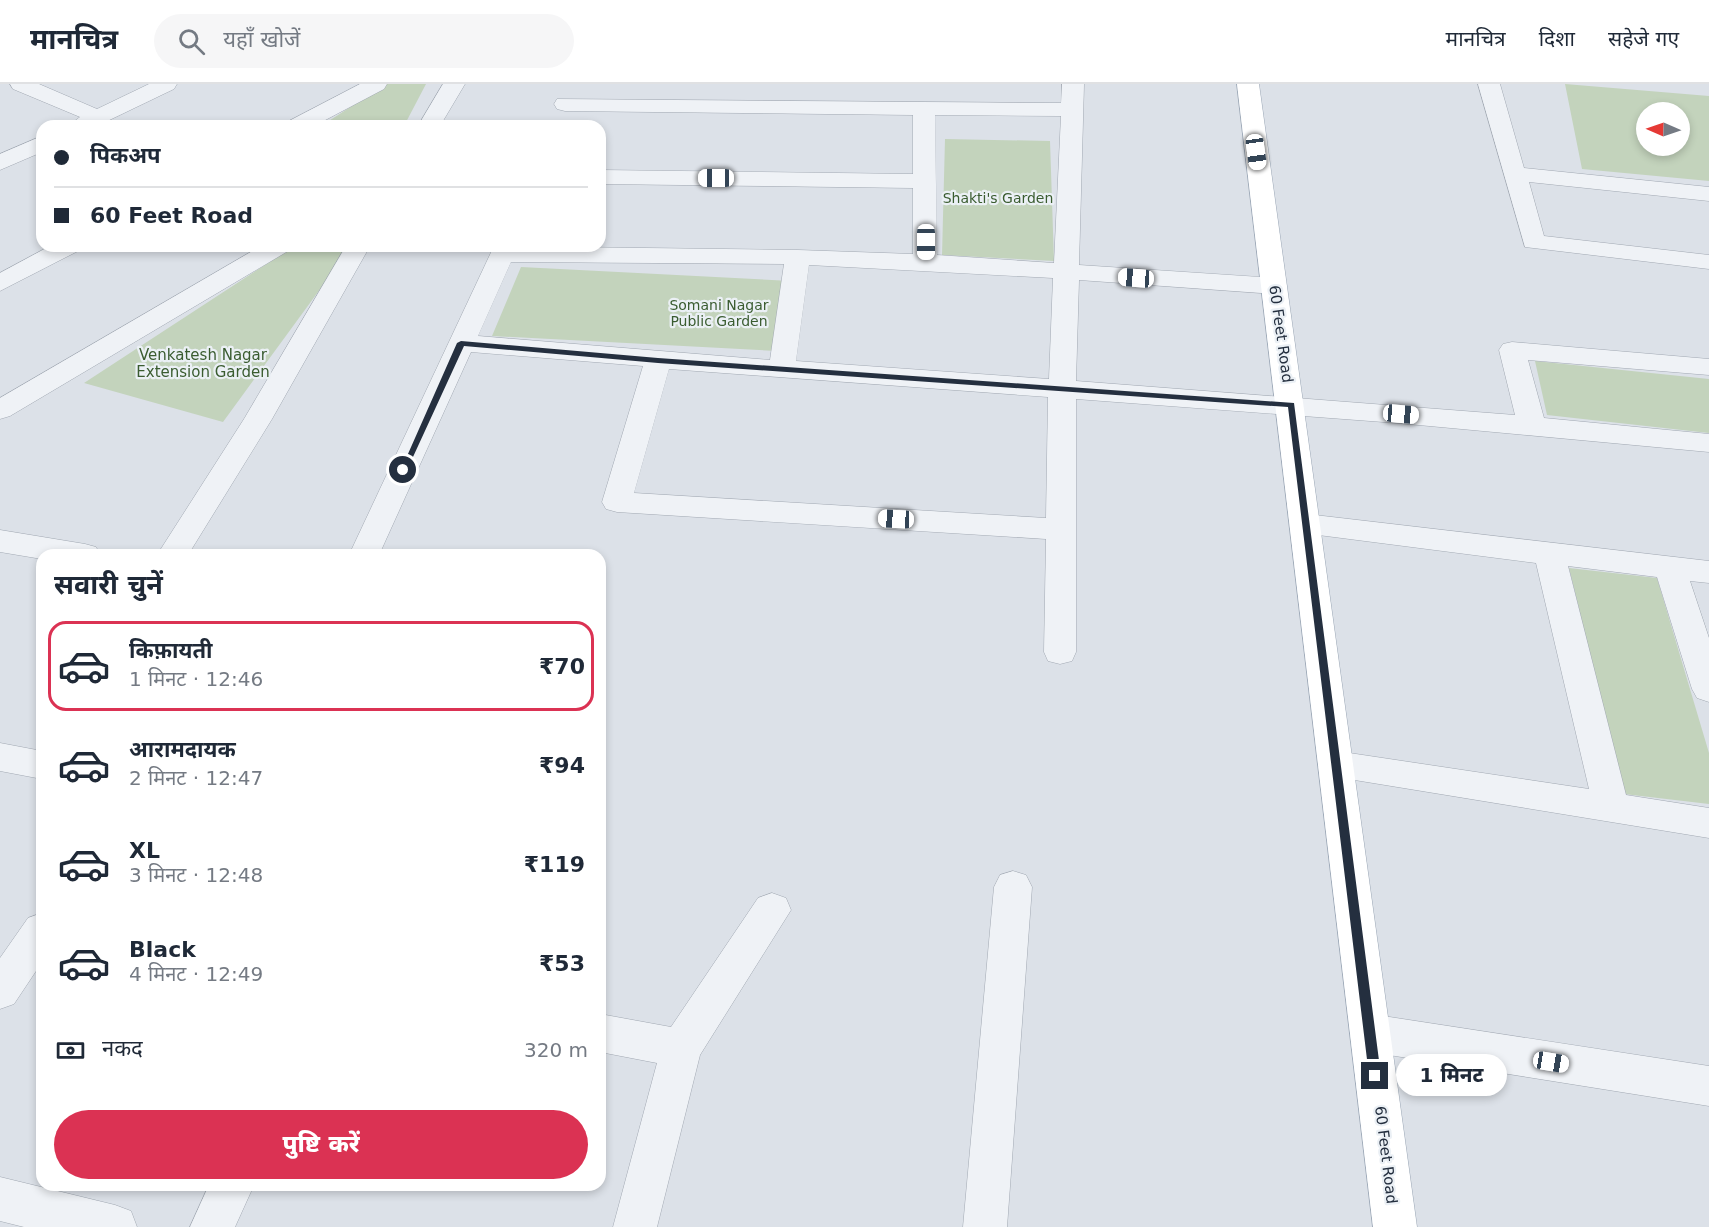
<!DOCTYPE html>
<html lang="hi">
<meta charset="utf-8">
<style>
:root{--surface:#fff;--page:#f6f6f7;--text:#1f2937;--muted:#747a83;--line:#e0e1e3;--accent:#db3253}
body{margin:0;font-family:"DejaVu Sans","Noto Sans Devanagari",sans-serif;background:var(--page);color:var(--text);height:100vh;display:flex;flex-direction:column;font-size:22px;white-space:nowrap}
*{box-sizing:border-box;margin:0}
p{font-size:20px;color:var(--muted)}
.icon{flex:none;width:33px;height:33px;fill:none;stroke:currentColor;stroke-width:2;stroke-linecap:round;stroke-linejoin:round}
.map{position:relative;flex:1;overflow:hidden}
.sheet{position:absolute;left:36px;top:465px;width:570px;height:642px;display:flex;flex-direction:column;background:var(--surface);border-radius:18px;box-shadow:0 3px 9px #0003}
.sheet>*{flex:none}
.banner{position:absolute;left:36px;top:36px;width:570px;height:132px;border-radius:18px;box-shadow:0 3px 9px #0003;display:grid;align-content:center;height:132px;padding:0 18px;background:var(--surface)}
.needle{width:39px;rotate:272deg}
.buttons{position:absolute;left:1636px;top:18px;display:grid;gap:12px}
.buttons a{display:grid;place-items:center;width:54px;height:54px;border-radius:50%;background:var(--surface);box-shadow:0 3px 9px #0003;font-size:30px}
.end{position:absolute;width:27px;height:27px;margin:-14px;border:8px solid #242f3f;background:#fff;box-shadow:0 0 0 3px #fff}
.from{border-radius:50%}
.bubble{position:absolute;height:42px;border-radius:21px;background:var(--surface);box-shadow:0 3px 9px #0003;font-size:20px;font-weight:800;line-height:42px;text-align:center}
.car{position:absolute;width:18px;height:36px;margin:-18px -9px;border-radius:8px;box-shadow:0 0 4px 2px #0007;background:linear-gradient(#fff 24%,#345 0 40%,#fff 0 76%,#345 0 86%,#fff 0)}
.banner b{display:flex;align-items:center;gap:21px;height:57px;font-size:22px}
.banner b+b{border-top:2px solid var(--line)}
.banner i{width:15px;height:15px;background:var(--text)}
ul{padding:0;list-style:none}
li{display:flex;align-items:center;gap:18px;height:90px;margin:0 12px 9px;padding:0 6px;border:3px solid transparent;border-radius:18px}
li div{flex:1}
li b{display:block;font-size:22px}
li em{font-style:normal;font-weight:800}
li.current{border-color:var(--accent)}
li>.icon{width:54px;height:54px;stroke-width:1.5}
h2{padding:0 18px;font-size:27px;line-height:72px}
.pay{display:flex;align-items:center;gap:15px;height:66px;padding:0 18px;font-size:22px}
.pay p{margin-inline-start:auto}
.primary-button{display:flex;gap:12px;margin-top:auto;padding:12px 18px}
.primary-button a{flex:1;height:69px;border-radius:36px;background:var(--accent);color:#fff;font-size:24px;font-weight:800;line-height:69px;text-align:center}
header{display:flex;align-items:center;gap:36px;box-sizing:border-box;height:84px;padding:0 30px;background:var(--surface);border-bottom:2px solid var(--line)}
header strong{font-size:28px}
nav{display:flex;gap:33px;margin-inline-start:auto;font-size:21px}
.search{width:420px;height:54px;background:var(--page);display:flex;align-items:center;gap:15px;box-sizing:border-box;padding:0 21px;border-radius:33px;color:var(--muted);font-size:22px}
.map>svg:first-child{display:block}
.green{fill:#c3d3bc;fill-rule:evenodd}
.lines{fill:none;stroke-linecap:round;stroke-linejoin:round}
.minor-casing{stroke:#a1a8b2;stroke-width:1}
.major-casing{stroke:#9aa6b5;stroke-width:1}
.minor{fill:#eff2f6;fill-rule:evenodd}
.major{fill:#fff;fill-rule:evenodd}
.route{fill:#242f3f}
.labels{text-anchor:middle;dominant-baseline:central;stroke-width:4.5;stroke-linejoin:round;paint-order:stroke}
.far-park-label{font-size:14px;fill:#3a5c30;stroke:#ebf0f5}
.street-label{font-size:15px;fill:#242f3f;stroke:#ebf0f5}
.park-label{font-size:15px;fill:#3a5c30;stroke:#ebf0f5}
</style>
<header>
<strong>मानचित्र</strong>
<div class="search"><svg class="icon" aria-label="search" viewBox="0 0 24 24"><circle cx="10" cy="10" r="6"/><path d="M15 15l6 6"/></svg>यहाँ खोजें</div>
<nav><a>मानचित्र</a><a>दिशा</a><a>सहेजे गए</a></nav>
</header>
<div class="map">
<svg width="1709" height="1143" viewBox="0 0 1709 1143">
<rect width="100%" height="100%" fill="#dce1e8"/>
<!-- green -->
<path class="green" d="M386,0H426L404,42H321Z
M1565,0L1709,12V97L1582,85ZM1647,28H1680V62H1647Z
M945,55L1050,57L1054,177L942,171Z
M294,162L348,167L223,338L84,299Z
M521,183L791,197L777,267L492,252Z
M1535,277L1709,295V349L1547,331Z
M1569,484L1657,494L1709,669V720L1624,710Z"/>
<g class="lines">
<defs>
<path id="minor" d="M10,0H39L97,25L149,0H177L174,5L97,42H68L80,33L13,5Z
M360,0H387L384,5L314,42H286L289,37Z
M443,0H465L440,42H418Z
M1062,0H1084L1079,181L1274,194L1283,197L1287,202L1283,207L1274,210L1079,196L1076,297L1515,331L1499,266L1503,260L1512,258L1709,275V291L1528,276L1544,334L1709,350V368L1397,339L1076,315V568L1072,577L1060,580L1048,577L1044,568L1046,455L617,428L606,425L602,418L643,282L471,268L379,471H349L494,162L798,166L913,170V104L600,100V86L913,90V31L565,27L557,25L554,20L557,15L1061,19ZM935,31L1061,32L1054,179L937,171ZM511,178L784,180L770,276L478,252ZM809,181L1053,194L1049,295L796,277ZM669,285L1048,313L1046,434L634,409Z
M1478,0H1500L1524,84L1709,103V117L1529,98L1544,152L1709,171V185L1525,163Z
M42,52V68L0,86V70Z
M50,162H81L78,167L0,207V189Z
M261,162H291L288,167L10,332L0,335V314Z
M346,162H370L272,335L188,471H157L244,335Z
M1306,430L1709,477V499L1690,497L1709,554V618L1697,614L1692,605L1657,493L1568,482L1626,711L1709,724V754L1324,691L1318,681L1324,671L1336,667L1589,705L1536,479L1295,448L1291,441L1295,434Z
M0,446L85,460L96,463L100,471H42V475L0,468Z
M0,659L42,667V695L0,687Z
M1013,787L1026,791L1032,803L1007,1143H963L994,803L1000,791Z
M772,809L786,814L791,826L700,971L657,1143H613L657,979L600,968V930L671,943L758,814Z
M42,829V878L14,920L0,925V874L28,834Z
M1370,930L1709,982V1022L1370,968L1356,962L1350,949L1356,936Z
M0,1093L115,1121L131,1127L137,1143H24L0,1137Z
M209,1101H254L235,1143H190Z"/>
<path id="major" d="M1237,0H1259L1417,1143H1373Z"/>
</defs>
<!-- minor casing -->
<use href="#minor" class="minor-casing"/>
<!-- major casing -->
<use href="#major" class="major-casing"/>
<!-- minor -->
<use href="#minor" class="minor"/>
<!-- major -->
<use href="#major" class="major"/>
</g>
<!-- route -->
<path class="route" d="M461,257L658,274L1294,319L1381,992L1380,996H1371L1369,992L1288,323L658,279L464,262L407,386L400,388L457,259Z"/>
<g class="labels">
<!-- far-park labels -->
<g class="far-park-label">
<text x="998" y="114">Shakti's Garden</text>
<text x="719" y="221">Somani Nagar<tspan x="719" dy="16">Public Garden</tspan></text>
</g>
<!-- street labels -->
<g class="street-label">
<text transform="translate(1281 250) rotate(82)">60 Feet Road</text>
<text transform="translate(1386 1071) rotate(83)">60 Feet Road</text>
</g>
<!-- park labels -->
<g class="park-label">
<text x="203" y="271">Venkatesh Nagar<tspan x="203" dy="17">Extension Garden</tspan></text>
</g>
</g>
</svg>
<div class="buttons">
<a><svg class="needle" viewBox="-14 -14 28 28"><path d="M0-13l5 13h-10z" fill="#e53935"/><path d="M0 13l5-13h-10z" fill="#747a83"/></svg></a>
</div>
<i class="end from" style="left:403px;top:386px"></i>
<i class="end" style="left:1375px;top:992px"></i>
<div class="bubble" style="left:1396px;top:970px;width:111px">1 मिनट</div>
<i class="car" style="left:1256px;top:68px;rotate:172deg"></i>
<i class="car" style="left:716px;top:94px;rotate:270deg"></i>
<i class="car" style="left:926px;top:158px;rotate:180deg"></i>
<i class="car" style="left:1136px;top:194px;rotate:274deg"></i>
<i class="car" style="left:1401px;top:330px;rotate:95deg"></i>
<i class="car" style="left:896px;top:435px;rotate:273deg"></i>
<i class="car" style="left:1551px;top:978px;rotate:99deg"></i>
<div class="banner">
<b><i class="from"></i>पिकअप</b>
<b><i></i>60 Feet Road</b>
</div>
<section class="sheet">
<h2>सवारी चुनें</h2>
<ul>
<li class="current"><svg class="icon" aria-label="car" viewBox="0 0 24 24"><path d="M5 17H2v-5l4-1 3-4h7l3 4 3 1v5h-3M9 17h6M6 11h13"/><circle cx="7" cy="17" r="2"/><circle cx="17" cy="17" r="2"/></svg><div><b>किफ़ायती</b><p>1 मिनट · 12:46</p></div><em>₹70</em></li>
<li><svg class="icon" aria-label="car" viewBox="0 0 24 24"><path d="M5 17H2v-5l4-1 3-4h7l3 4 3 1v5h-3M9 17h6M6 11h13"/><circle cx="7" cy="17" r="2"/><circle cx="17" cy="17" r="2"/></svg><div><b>आरामदायक</b><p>2 मिनट · 12:47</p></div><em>₹94</em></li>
<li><svg class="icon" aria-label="car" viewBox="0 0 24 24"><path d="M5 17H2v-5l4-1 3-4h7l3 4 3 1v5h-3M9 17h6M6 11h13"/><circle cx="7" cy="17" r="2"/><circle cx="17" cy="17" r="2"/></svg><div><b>XL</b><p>3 मिनट · 12:48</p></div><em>₹119</em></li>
<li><svg class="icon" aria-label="car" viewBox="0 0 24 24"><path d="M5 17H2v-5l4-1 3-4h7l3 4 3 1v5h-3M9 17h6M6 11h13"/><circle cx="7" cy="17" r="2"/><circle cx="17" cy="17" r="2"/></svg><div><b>Black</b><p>4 मिनट · 12:49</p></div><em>₹53</em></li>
</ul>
<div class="pay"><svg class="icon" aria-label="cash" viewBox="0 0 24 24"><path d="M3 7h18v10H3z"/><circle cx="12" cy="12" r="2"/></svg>नकद<p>320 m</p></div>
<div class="primary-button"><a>पुष्टि करें</a></div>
</section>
</div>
